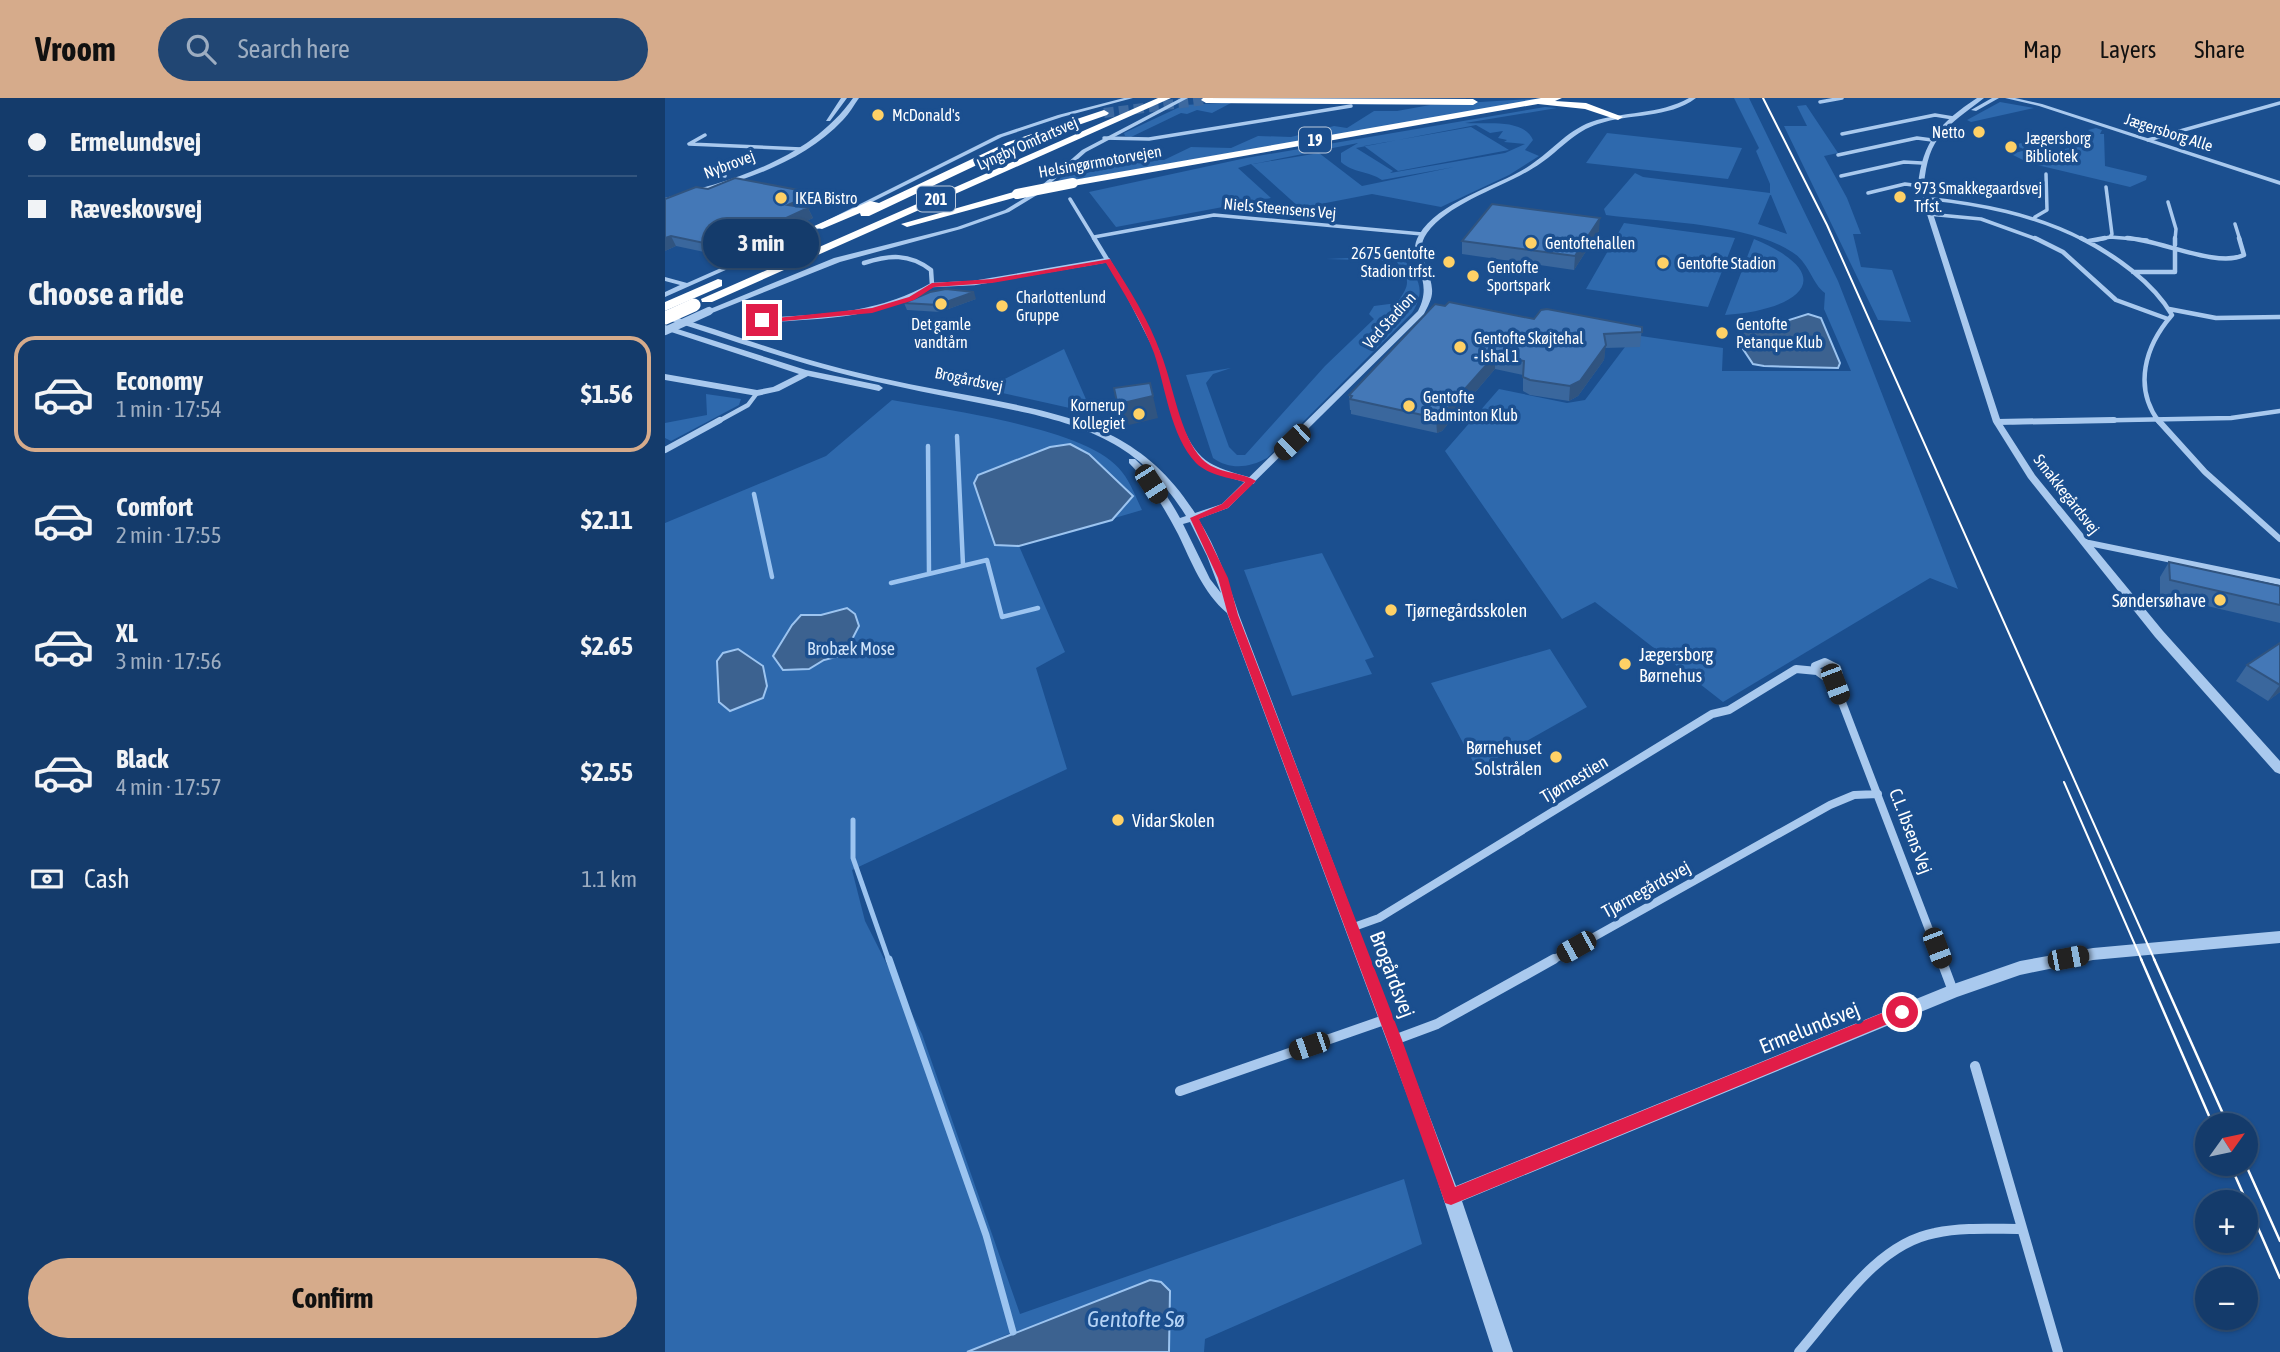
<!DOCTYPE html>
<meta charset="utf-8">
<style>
:root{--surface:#143b6b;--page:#214673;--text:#f1f3f6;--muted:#9dadc1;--line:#33557e;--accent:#d6ab8b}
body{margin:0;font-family:"Asap Condensed",sans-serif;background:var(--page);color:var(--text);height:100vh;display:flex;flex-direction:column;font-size:26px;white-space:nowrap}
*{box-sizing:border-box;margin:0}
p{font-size:23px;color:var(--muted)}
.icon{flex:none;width:38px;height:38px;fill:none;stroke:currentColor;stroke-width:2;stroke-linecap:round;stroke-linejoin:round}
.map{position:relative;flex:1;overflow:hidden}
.panel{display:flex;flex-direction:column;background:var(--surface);width:665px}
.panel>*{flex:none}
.top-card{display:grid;align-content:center;height:154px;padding:0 28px;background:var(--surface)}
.needle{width:46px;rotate:57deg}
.tools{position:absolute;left:1530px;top:1015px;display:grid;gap:14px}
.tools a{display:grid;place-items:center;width:63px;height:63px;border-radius:50%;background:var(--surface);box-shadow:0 2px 5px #0004,0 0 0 2px var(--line);font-size:35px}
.end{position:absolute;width:32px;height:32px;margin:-16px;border:9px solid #e11d48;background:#fff;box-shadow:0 0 0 4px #fff}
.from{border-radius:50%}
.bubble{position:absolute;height:49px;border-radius:24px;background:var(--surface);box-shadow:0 2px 5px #0004,0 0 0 2px var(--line);font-size:23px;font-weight:700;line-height:49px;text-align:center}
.car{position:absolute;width:21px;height:42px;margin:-21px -10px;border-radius:9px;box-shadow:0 0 5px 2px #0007;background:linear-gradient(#222 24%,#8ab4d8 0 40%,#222 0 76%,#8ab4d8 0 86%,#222 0)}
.top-card b{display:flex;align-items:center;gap:24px;height:66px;font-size:26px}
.top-card b+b{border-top:2px solid var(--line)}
.top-card i{width:18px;height:18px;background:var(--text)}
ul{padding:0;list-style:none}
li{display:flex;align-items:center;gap:21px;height:116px;margin:0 14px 10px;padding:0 14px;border:4px solid transparent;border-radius:21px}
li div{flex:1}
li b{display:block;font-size:26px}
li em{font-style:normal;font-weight:700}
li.on{border-color:var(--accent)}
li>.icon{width:63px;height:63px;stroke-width:1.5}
h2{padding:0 28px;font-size:32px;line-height:84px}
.pay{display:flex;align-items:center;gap:18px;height:77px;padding:0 28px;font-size:26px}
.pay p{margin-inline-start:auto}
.cta{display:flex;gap:14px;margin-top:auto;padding:14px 28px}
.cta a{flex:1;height:80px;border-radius:42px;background:var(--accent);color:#111;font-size:28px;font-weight:700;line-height:80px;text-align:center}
header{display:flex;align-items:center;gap:42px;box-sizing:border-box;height:98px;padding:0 35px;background:var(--accent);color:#111}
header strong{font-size:33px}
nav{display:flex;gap:38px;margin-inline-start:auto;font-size:24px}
.search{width:490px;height:63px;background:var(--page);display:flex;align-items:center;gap:18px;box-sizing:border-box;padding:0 24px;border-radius:38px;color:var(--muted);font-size:26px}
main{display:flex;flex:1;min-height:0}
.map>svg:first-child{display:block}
.green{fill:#2e69ad;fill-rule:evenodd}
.water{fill:#3c6290;stroke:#9cc4f0;stroke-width:2}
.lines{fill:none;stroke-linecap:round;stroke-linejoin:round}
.stream-far2{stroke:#9cc4f0;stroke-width:4.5}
.stream-far1{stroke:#9cc4f0;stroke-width:5}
.stream{stroke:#9cc4f0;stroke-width:7}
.motorway-tunnel{stroke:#3d69a0;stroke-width:10;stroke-dasharray:10 5;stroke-linecap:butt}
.minor-far4{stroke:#a9c9ee;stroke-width:3.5}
.minor-far3{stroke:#a9c9ee;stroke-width:4.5}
.minor-far2{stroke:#a9c9ee;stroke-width:6}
.minor-far1{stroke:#a9c9ee;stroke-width:8}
.minor{stroke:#a9c9ee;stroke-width:10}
.tertiary{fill:#a9c9ee;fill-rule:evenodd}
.motorway{fill:#fff;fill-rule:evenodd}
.tram-far1{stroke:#fff;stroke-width:2}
.tram{stroke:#fff;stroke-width:2.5}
.tertiary-bridge{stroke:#a9c9ee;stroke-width:8}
.motorway-bridge-far1{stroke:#fff;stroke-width:10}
.motorway-bridge{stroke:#fff;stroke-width:13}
.wall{fill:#3a679d}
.shaded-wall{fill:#305480}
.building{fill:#4478b7;stroke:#305480;stroke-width:2}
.route{fill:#e11d48}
.poi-dot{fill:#ffd166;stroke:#1b4f8f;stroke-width:2.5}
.labels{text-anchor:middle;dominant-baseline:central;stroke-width:7;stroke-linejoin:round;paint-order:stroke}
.far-poi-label{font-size:16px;fill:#fff;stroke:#1b4f8f;text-anchor:start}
.far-street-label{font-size:16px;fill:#fff;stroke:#1b4f8f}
.shield{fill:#1b4f8f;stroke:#bbcadd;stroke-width:2}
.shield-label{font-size:16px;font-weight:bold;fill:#fff}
.poi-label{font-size:18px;fill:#fff;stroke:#1b4f8f;text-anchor:start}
.park-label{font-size:18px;fill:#cfe3fa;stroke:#1b4f8f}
.street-label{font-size:18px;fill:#fff;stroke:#1b4f8f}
.near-street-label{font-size:21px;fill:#fff;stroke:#1b4f8f}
.near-water-label{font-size:23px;font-style:italic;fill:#b5d3f5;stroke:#1b4f8f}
</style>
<header>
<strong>Vroom</strong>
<div class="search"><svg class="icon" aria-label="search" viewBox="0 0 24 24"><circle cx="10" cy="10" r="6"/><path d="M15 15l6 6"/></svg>Search here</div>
<nav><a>Map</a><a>Layers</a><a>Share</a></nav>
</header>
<main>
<section class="panel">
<div class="top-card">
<b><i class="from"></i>Ermelundsvej</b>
<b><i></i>Ræveskovsvej</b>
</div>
<h2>Choose a ride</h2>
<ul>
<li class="on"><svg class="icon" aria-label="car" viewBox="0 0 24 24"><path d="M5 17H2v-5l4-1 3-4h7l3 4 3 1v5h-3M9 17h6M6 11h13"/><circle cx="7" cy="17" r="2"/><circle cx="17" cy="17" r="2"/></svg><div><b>Economy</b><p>1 min · 17:54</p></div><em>$1.56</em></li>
<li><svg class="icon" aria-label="car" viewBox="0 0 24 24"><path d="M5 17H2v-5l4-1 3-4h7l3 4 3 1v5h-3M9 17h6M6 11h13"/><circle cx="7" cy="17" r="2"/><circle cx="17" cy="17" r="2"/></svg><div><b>Comfort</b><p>2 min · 17:55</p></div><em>$2.11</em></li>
<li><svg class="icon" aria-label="car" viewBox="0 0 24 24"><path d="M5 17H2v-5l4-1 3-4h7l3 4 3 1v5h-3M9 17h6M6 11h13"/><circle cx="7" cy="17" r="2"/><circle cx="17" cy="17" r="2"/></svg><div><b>XL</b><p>3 min · 17:56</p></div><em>$2.65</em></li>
<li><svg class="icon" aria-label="car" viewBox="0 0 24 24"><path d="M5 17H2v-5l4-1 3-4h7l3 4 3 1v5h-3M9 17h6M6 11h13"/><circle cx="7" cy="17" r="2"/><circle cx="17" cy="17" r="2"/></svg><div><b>Black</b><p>4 min · 17:57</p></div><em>$2.55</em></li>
</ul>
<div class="pay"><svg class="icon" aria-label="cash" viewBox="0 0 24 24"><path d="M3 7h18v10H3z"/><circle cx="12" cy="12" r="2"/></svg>Cash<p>1.1 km</p></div>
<div class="cta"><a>Confirm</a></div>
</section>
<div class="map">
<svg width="1615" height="1254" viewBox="0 0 1615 1254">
<rect width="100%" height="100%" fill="#1b4f8f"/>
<!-- green -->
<path class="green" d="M882,0L392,85L403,69L424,74L451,62H499L526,49L566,50L593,38L626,39L669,28L682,30L709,13H732L765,7Z
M1069,0H1084L1173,183L1293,491L1265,480L1058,604L930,504L897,521L780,353L834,291L902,305L920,302L969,237L1058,250L1057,273H1186L1159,211L1160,195C1147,186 1144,164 1127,154C1083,125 994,124 941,117L939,111L970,75L978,79L1105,95V86L1091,53L1094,50ZM1105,97H1106L1122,136L1093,126Z
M595,3L754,7L566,5L547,15L532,12L522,16L516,15L466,39L460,38L459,35L519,7Z
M1335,4L1369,10L1306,24L1302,22Z
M1141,7L1173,55L1159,58L1182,100L1196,136H1188L1196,169L1227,172L1246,224L1213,222L1119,28H1142L1132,8Z
M880,9L892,10L800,25C818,27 858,19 868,42L860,52L874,58L844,77L776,109L707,96L635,110L586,66L573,70L606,100L451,129L424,94L581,60ZM811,27L825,35L838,33L833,40L842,42L839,44L860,46L840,55L725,75L728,73L691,50ZM693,45L676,55V64C688,75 704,73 717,82L789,69L697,88L654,55L588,66Z
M806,29L844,52L733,73L699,48Z
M1431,30L1437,32L1435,36H1439L1440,68L1482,78L1481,82L1465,89L1364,65L1346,56L1361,52L1349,47L1360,44L1388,54L1423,45L1412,38L1426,34L1423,32Z
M942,35L1077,50L1063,81L921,65Z
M959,125L1070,140L1043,209L921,191Z
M1089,141C1181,180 1129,213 1060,217Z
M730,158L737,159C753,180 762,191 747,215L602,360C584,370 565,372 548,360L521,277L566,270L548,276L541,285L564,349L572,357H580L660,268L709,221L704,216L709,208L732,205C744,187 747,183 731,163L661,161Z
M399,251L427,315L320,291Z
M41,296L76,301L74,307L6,343L0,340V325L42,317Z
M227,302C280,312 426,330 457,374C466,385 471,400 477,412L354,448L400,554L371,570L402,671L187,772L200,823L257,936L355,1216L739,1081L757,1146L540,1241L539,1254H504L505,1193L348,1234L302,1254H0V425L161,358Z
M657,455L709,559L700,562L707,576L627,598L579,472Z
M885,551L922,609L812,671L766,585Z"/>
<!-- water -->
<path class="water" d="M1143,216L1156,220L1175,265L1173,270L1099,268L1088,266L1076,248L1073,236L1076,233L1105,228Z
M405,346L424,356L468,398L447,422L354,448L330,447L309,385L313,377L385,349Z
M182,510L190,516L194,528L179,557L159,562L144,571L118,572L108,558L127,527L136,517H156Z
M73,551L98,568L102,588L98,600L65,613L54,604L52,563L58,555Z
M485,1182L496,1184L505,1193L504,1254H302Z"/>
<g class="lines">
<!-- stream-far2 -->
<path class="stream-far2" d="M292,338L298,467
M263,348L264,475
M89,396L107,479
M226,485L322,462L337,519L373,510"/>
<!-- stream-far1 -->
<path class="stream-far1" d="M188,722V760L224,863"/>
<!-- stream -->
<path class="stream" d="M224,861L321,1137L348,1234"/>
<!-- motorway-tunnel -->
<path class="motorway-tunnel" d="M439,15L541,2"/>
<!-- minor-far4 -->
<path class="minor-far4" d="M1155,4L1177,0
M1177,36L1270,17L1288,20
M40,37L24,46L136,51
M439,40L484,41L686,8
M1483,42L1615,5
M1173,57L1252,40L1267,42
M60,78L50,75L85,54
M1176,78L1239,64L1257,65
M1203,95L1240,86L1256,88
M1259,100C1315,106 1369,116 1419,142
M405,101L430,142
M1503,104L1511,131L1510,142
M1263,116L1316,121L1374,142
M1370,119L1382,112L1381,76
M1570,126L1575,142
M429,139L549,117L757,136
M1445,139L1482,142
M1431,142L1445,139L1447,136L1441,89"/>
<!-- minor-far3 -->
<path class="minor-far3" d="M429,140L462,194L492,253L513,324
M1370,140L1398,154L1451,202L1503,221
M1416,140C1449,157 1488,184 1507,217C1480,248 1468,289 1494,324
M1462,140C1495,142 1552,170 1579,157L1574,140
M1424,143L1440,140
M1510,147V140
M1468,174H1510V151
M267,187L309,185L443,162
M1504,211L1551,220L1615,219
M97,222C157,219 214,218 267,187L266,172C244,155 224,157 199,165
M52,324L83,307L92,295
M1347,324L1566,320L1615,313"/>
<!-- minor-far2 -->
<path class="minor-far2" d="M512,322C528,367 544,371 587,383
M1493,322L1540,374L1615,441
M1332,324L1449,322
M0,352L55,322
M1419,444L1615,484"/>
<!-- minor-far1 -->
<path class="minor-far1" d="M1160,564L1172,570L1174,577L1170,586L1152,573L1150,568Z
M1170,586L1276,863
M686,830L714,820L1047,616L1064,612L1131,571L1152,573
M886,863L1165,707L1189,697L1213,696"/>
<!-- minor -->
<path class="minor" d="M1276,861L1288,893
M729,942L772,926L889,861
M1310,968L1393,1254
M515,993L722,921
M1134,1254C1171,1212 1211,1146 1270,1135C1298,1129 1327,1131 1356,1131"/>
<!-- tertiary -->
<path class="tertiary" d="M176,0H182L165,23H161Z
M188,0H194C189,7 184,16 178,22C133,70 61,88 0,104V100C69,82 145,61 188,0Z
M459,0H468L397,19L337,39L155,130L0,199V194L15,187L0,183V179L22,185L151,128L333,37L393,17Z
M516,0H523L421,54L372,97L344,114L296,131L175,164L47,215L40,213L169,160L292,129L340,112L368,95L417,52Z
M1024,0H1031C1003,21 965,15 933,26C910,33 895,52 876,65C844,88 785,103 762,135C748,154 766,171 767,191C768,200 763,208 759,216L563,410L533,421C552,450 563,484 574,517L791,1088L1283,888L1355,863L1428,850L1615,833V845L1428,862L1355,877L1292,899L797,1103L848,1254H828L763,1053L562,515C538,495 526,463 513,436C500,411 485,386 464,365V361H470C489,379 503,398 515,420L521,418C472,338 406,323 319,306C277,298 235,289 194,280C128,264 64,241 0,221V216C60,233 117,256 178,271C222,282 268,291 313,299C404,317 476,330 530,415L557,406L753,213C771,179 739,163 754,137C773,104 830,89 861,70C884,56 901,33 926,24C958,13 994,17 1024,0ZM525,424L542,458L556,495L545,481L518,426Z
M1312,0H1319C1282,29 1263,37 1259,88L1336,324L1370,377L1423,442L1498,533L1615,663V676L1610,674L1490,539L1363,380L1328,324L1253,88C1257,43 1276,24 1312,0Z
M1327,0H1334L1311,13L1306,12Z
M1340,0H1350L1377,6L1615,83V87L1374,8Z
M0,227L141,272L214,287L218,290L214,293L143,278L114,293L92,298L0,282V276L92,292L108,289L134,276L0,232Z"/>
<!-- motorway -->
<path class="motorway" d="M493,0H506L47,204H37L36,201Z
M538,0L808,1L813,4L808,7L541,5L536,2Z
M876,0H897L890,3L921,5L958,19L953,22L920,11L873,6L408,88L403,85L408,82Z
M439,12L444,15L442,17L350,49L204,118H196L195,115L157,131L147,129L205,103L214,105L343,44Z
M352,93L357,96L356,98L242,129L236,126Z
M53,181L57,182V188L0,213V204Z"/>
<!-- tram-far1 -->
<path class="tram-far1" d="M1098,0L1162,127L1490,863
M1399,684L1477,863"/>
<!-- tram -->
<path class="tram" d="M1476,861L1548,1027
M1489,861L1563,1027
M1580,1065L1615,1143
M1565,1066L1615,1180"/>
<!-- tertiary-bridge -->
<path class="tertiary-bridge" d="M0,233L44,213"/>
<!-- motorway-bridge-far1 -->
<path class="motorway-bridge-far1" d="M352,96L408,85"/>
<!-- motorway-bridge -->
<path class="motorway-bridge" d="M0,220L29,207"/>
</g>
<!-- wall -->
<path class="wall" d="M43,91L153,105L141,110H143L148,120L63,159L11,148L0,153V101Z
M934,133L909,172L797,156V143Z
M311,201L275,214L242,212L239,205Z
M869,221L977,229L975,249L940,250L939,262L913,298L904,303L865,297L858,293V277L830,271L777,333L772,335L686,316V312H685L684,297Z
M1504,464L1615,488V525L1495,497V479Z
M1615,545V594L1603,603L1571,583L1582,567Z"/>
<!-- shaded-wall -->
<path class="shaded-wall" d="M149,95L153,105L128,116L123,107Z
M143,110L148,120L63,159L58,149Z
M935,120L934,133L909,172L910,158Z
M6,138L11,148L0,153V140Z
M309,194L311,201L275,214L273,207Z
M941,247L939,262L913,298L904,303L905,288Z
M830,257V271L777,333L772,335L771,320Z
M488,298L493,320L464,327L463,325L458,326L452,304Z
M1615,587V594L1603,603Z"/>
<!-- building -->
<path class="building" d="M70,80L149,95L123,107L143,110L58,149L6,138L0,140V101L31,89L43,91Z
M827,106L935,120L910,158L797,143Z
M281,191L309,194L273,207L239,205L265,194Z
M784,204L869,221L876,212L882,211L977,229V234L939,236L941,247L915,283L905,288L865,282L858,279L859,263L830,257L776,318L771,320L685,301L687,298L684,297L770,206L780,208Z
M485,285L488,298L458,305L457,303L452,304L449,290Z
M1504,464L1615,488V507L1505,482Z
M1615,545V587L1582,567Z"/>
<!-- route -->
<path class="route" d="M445,161C464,191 484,222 496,256C508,286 515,338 537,361C551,376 575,373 591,383L563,410L534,421L563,480L573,517L737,942L790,1089L1232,909H1242V918L786,1107L780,1105L722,942L563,517L553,480L525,420L557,406L580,384C565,380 543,377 531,365C505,337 501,290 489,255C477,223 458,194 441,165L327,185L269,189L249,202L207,215L97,225L93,222L207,210L244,199L267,185L327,181Z"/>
<!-- markers -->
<g class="poi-dot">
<circle cx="213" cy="17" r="7"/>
<circle cx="1314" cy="34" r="7"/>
<circle cx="1346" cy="49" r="7"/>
<circle cx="1235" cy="99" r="7"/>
<circle cx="116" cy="100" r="7"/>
<circle cx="866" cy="145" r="7"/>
<circle cx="784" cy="164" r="7"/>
<circle cx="998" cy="165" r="7"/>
<circle cx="808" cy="178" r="7"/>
<circle cx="276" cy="206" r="7"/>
<circle cx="337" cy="208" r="7"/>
<circle cx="1057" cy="235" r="7"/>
<circle cx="795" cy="249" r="7"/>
<circle cx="744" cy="308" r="7"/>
<circle cx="474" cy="316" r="7"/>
<circle cx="1555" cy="502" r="7"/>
<circle cx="726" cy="512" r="7"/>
<circle cx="960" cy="566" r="7"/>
<circle cx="891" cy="659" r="7"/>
<circle cx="453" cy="722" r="7"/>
</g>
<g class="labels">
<!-- far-poi labels -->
<g class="far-poi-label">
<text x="227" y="17">McDonald's</text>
<text x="1300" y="34" text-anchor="end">Netto</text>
<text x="1360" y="40">Jægersborg<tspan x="1360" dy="18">Bibliotek</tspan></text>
<text x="1249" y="90">973 Smakkegaardsvej<tspan x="1249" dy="18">Trfst.</tspan></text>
<text x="130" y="100">IKEA Bistro</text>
<text x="880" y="145">Gentoftehallen</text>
<text x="770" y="155" text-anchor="end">2675 Gentofte<tspan x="770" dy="18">Stadion trfst.</tspan></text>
<text x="1012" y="165">Gentofte Stadion</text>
<text x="822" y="169">Gentofte<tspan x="822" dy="18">Sportspark</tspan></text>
<text x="351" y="199">Charlottenlund<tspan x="351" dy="18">Gruppe</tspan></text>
<text x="276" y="226" text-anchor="middle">Det gamle<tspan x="276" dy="18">vandtårn</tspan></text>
<text x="1071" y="226">Gentofte<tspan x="1071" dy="18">Petanque Klub</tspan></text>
<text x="809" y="240">Gentofte Skøjtehal<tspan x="809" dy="18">- Ishal 1</tspan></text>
<text x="758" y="299">Gentofte<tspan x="758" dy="18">Badminton Klub</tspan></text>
<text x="460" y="307" text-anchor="end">Kornerup<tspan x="460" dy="18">Kollegiet</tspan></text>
</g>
<!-- far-street labels -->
<g class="far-street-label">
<text transform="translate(1504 34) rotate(18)">Jægersborg Alle</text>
<text transform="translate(362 45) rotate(-24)">Lyngby Omfartsvej</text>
<text transform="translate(435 63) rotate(-10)">Helsingørmotorvejen</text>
<text transform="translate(64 66) rotate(-21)">Nybrovej</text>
<text transform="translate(615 110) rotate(5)">Niels Steensens Vej</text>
<text transform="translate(724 222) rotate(-48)">Ved Stadion</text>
<text transform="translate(304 281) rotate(12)">Brogårdsvej</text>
<text transform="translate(1402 396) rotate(52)">Smakkegårdsvej</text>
</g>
<!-- shield labels -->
<g class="shield">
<rect x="634" y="29.5" width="32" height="25" rx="5"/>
<rect x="252" y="88.5" width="38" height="25" rx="5"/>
</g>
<g class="shield-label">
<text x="650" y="42">19</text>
<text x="271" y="101">201</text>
</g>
<!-- poi labels -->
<g class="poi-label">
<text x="1541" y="502" text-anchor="end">Søndersøhave</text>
<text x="740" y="512">Tjørnegårdsskolen</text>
<text x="974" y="556">Jægersborg<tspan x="974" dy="21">Børnehus</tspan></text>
<text x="877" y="649" text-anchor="end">Børnehuset<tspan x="877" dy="21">Solstrålen</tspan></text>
<text x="467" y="722">Vidar Skolen</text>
</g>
<!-- park labels -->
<g class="park-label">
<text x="186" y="550">Brobæk Mose</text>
</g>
<!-- street labels -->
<g class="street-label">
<text transform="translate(909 681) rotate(-31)">Tjørnestien</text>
<text transform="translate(1246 733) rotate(69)">C.L. Ibsens Vej</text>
<text transform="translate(981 791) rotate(-29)">Tjørnegårdsvej</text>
</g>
<!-- near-street labels -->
<g class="near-street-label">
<text transform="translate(728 876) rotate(69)">Brogårdsvej</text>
<text transform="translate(1144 929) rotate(-22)">Ermelundsvej</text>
</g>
<!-- near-water labels -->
<g class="near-water-label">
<text x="471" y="1221">Gentofte Sø</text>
</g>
</g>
</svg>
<div class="tools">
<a><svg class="needle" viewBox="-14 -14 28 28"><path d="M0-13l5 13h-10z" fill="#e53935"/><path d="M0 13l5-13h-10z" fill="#9dadc1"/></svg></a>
<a>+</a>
<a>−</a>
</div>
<i class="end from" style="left:1237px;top:914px"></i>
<i class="end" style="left:97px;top:222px"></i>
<div class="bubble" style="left:38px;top:121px;width:116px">3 min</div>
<i class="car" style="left:627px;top:344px;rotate:226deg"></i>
<i class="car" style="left:486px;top:386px;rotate:147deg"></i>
<i class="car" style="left:1170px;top:586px;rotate:159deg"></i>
<i class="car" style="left:911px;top:849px;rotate:241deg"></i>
<i class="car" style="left:1272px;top:850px;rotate:159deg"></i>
<i class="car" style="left:1403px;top:860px;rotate:79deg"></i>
<i class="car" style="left:644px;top:948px;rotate:251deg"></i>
</div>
</main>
